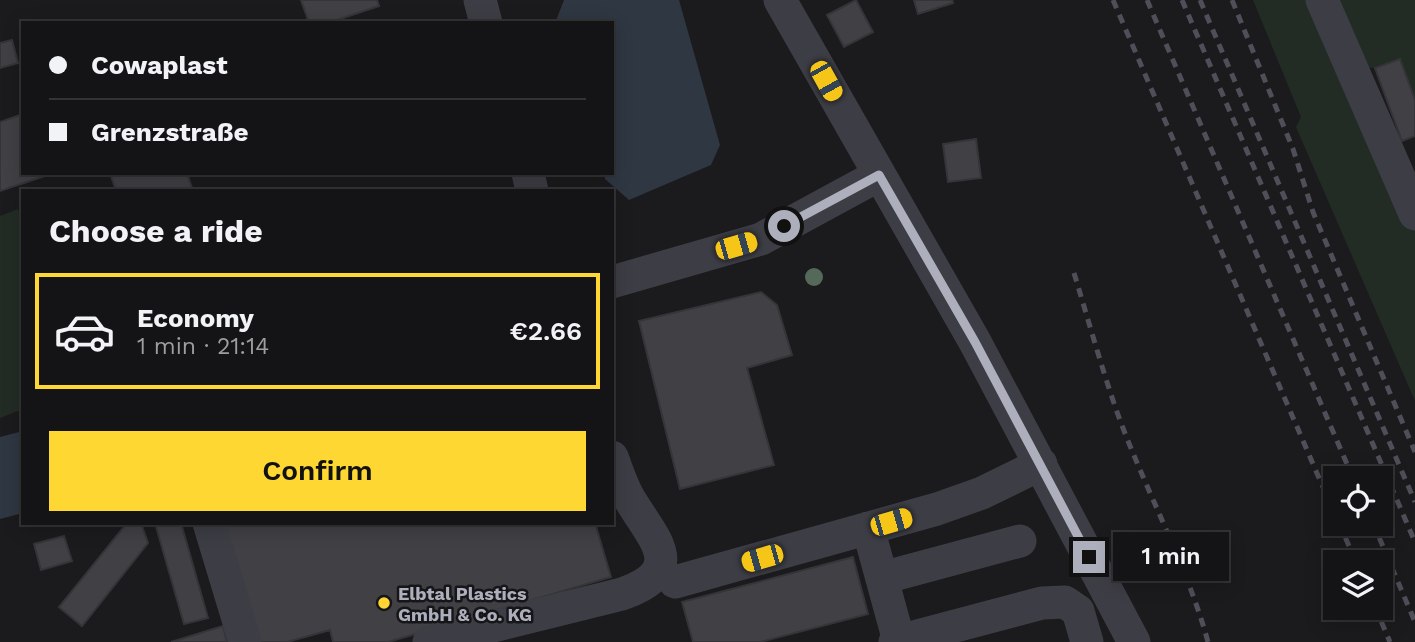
<!DOCTYPE html>
<meta charset="utf-8">
<style>
:root{--surface:#141416;--page:#212123;--text:#f1f3f6;--muted:#9d9ea1;--line:#333335;--accent:#fed732}
body{margin:0;font-family:"Work Sans",sans-serif;background:var(--page);color:var(--text);height:100vh;display:flex;flex-direction:column;font-size:26px;white-space:nowrap}
*{box-sizing:border-box;margin:0}
p{font-size:23px;color:var(--muted)}
.icon{flex:none;width:38px;height:38px;fill:none;stroke:currentColor;stroke-width:2;stroke-linecap:round;stroke-linejoin:round}
.map{position:relative;flex:1;overflow:hidden}
.side{position:absolute;left:21px;top:189px;width:593px;height:336px;display:flex;flex-direction:column;background:var(--surface);border-radius:0px;box-shadow:0 4px 18px #0003,0 0 0 2px var(--line)}
.side>*{flex:none}
.guide{position:absolute;left:21px;top:21px;width:593px;height:154px;border-radius:0px;box-shadow:0 4px 18px #0003,0 0 0 2px var(--line);display:grid;align-content:center;height:154px;padding:0 28px;background:var(--surface)}
.buttons{position:absolute;left:1323px;top:466px;display:grid;gap:14px}
.buttons a{display:grid;place-items:center;width:70px;height:70px;border-radius:0px;background:var(--surface);box-shadow:0 4px 18px #0003,0 0 0 2px var(--line);font-size:35px}
.end{position:absolute;width:32px;height:32px;margin:-16px;border:9px solid #adafbd;background:#111;box-shadow:0 0 0 4px #111}
.from{border-radius:50%}
.bubble{position:absolute;height:49px;border-radius:0px;background:var(--surface);box-shadow:0 4px 18px #0003,0 0 0 2px var(--line);font-size:23px;font-weight:600;line-height:49px;text-align:center}
.car{position:absolute;width:21px;height:42px;margin:-21px -10px;border-radius:9px;box-shadow:0 0 5px 2px #0007;background:linear-gradient(#f5c518 24%,#345 0 40%,#f5c518 0 76%,#345 0 86%,#f5c518 0)}
.guide b{display:flex;align-items:center;gap:24px;height:66px;font-size:26px}
.guide b+b{border-top:2px solid var(--line)}
.guide i{width:18px;height:18px;background:var(--text)}
ul{padding:0;list-style:none}
li{display:flex;align-items:center;gap:21px;height:116px;margin:0 14px 10px;padding:0 14px;border:4px solid var(--line);border-radius:0px}
li div{flex:1}
li b{display:block;font-size:26px}
li em{font-style:normal;font-weight:600}
li.on{border-color:var(--accent)}
li>.icon{width:63px;height:63px;stroke-width:1.5}
h2{padding:0 28px;font-size:32px;line-height:84px}
.button{display:flex;gap:14px;margin-top:auto;padding:14px 28px}
.button a{flex:1;height:80px;border-radius:0px;background:var(--accent);color:#111;font-size:28px;font-weight:600;line-height:80px;text-align:center}
.map>svg:first-child{display:block}
.green{fill:#222c25}
.water{fill:#2f3743}
.building{fill:#404045;stroke:#353539;stroke-width:2}
.lines{fill:none;stroke-linecap:round;stroke-linejoin:round}
.minor{stroke:#3d3d45;stroke-width:33}
.rail{stroke:#4e4f58;stroke-width:5;stroke-dasharray:9 7;stroke-linecap:butt}
.tree{fill:#54695a}
.route{stroke:#adafbd;stroke-width:9}
.poi-dot{fill:#fed732;stroke:#161618;stroke-width:2.5}
.labels{text-anchor:middle;dominant-baseline:central;stroke-width:5;stroke-linejoin:round;paint-order:stroke}
.poi-label{font-size:18px;font-weight:bold;fill:#adafbd;stroke:#161618;text-anchor:start}
</style>
<div class="map">
<svg width="1415" height="642" viewBox="0 0 1415 642">
<rect width="100%" height="100%" fill="#1b1b1d"/>
<!-- green -->
<path class="green" d="M1253,0H1318L1415,226V401L1296,127L1301,117Z
M1331,0H1415V100L1400,59L1375,68L1360,67Z
M18,209L23,226V409L0,418V216Z"/>
<!-- water -->
<path class="water" d="M564,0H679L720,145L711,165L629,200L605,179L604,173H612V23H555Z
M23,431V513L0,519V437Z"/>
<!-- building -->
<path class="building" d="M301,0H377L379,6L328,23H309Z
M856,0L873,32L844,47L827,15Z
M914,0H952L953,3L918,14Z
M12,40L18,63L0,68V43Z
M1400,59L1415,100V136L1402,141L1375,68Z
M23,114V173H54L0,191V122Z
M976,139L981,178L948,182L943,144Z
M110,173H187L193,191H116Z
M761,292L777,305L792,355L747,368L774,465L680,489L639,321Z
M127,523H141L148,543L82,626L59,607Z
M155,523H181L208,618L184,624Z
M224,523H595L611,577L388,642H333L330,630L287,642H258Z
M64,536L72,561L41,570L34,544Z
M853,557L868,614L760,642H693L682,602Z
M223,626L227,642H171Z"/>
<g class="lines">
<!-- minor -->
<path class="minor" d="M480,0L486,23
M780,0L975,342L1134,642
M1322,0L1415,214
M528,173L532,191
M612,282L761,239L879,175
M209,523L245,642
M868,528L899,641
M882,578L1020,541
M675,582L937,509L982,493L1041,464
M429,642L622,594C690,570 653,539 629,498C622,486 617,470 612,457
M895,642L1042,603L1065,602L1078,611L1087,642"/>
<!-- rail -->
<path class="rail" d="M1113,0L1335,515
M1147,0L1353,478
M1182,0L1415,542
M1200,0L1415,502
M1232,0L1293,149L1313,212L1415,452
M1074,273C1088,319 1101,366 1117,412C1145,490 1186,562 1208,642
M1339,523L1356,562
M1373,523L1415,622
M1375,607L1390,642"/>
</g>
<!-- trees -->
<circle class="tree" cx="814" cy="277" r="9"/>
<g class="lines">
<!-- route -->
<path class="route" d="M784,226L879,175L975,342L1089,557"/>
</g>
<!-- markers -->
<circle class="poi-dot" cx="384" cy="603" r="7"/>
<g class="labels">
<!-- poi labels -->
<g class="poi-label">
<text x="398" y="593">Elbtal Plastics<tspan x="398" dy="21">GmbH &amp; Co. KG</tspan></text>
</g>
</g>
</svg>
<div class="buttons">
<a><svg class="icon" aria-label="locate" viewBox="0 0 24 24"><circle cx="12" cy="12" r="6"/><path d="M12 2v4M12 18v4M2 12h4M18 12h4"/></svg></a>
<a><svg class="icon" aria-label="layers" viewBox="0 0 24 24"><path d="M12 4l9 5-9 5-9-5zM3 14l9 5 9-5"/></svg></a>
</div>
<i class="end from" style="left:784px;top:226px"></i>
<i class="end" style="left:1089px;top:557px"></i>
<div class="bubble" style="left:1113px;top:532px;width:116px">1 min</div>
<i class="car" style="left:826px;top:81px;rotate:151deg"></i>
<i class="car" style="left:736px;top:246px;rotate:74deg"></i>
<i class="car" style="left:891px;top:522px;rotate:74deg"></i>
<i class="car" style="left:762px;top:558px;rotate:254deg"></i>
<div class="guide">
<b><i class="from"></i>Cowaplast</b>
<b><i></i>Grenzstraße</b>
</div>
<section class="side">
<h2>Choose a ride</h2>
<ul>
<li class="on"><svg class="icon" aria-label="car" viewBox="0 0 24 24"><path d="M5 17H2v-5l4-1 3-4h7l3 4 3 1v5h-3M9 17h6M6 11h13"/><circle cx="7" cy="17" r="2"/><circle cx="17" cy="17" r="2"/></svg><div><b>Economy</b><p>1 min · 21:14</p></div><em>€2.66</em></li>
</ul>
<div class="button"><a>Confirm</a></div>
</section>
</div>
